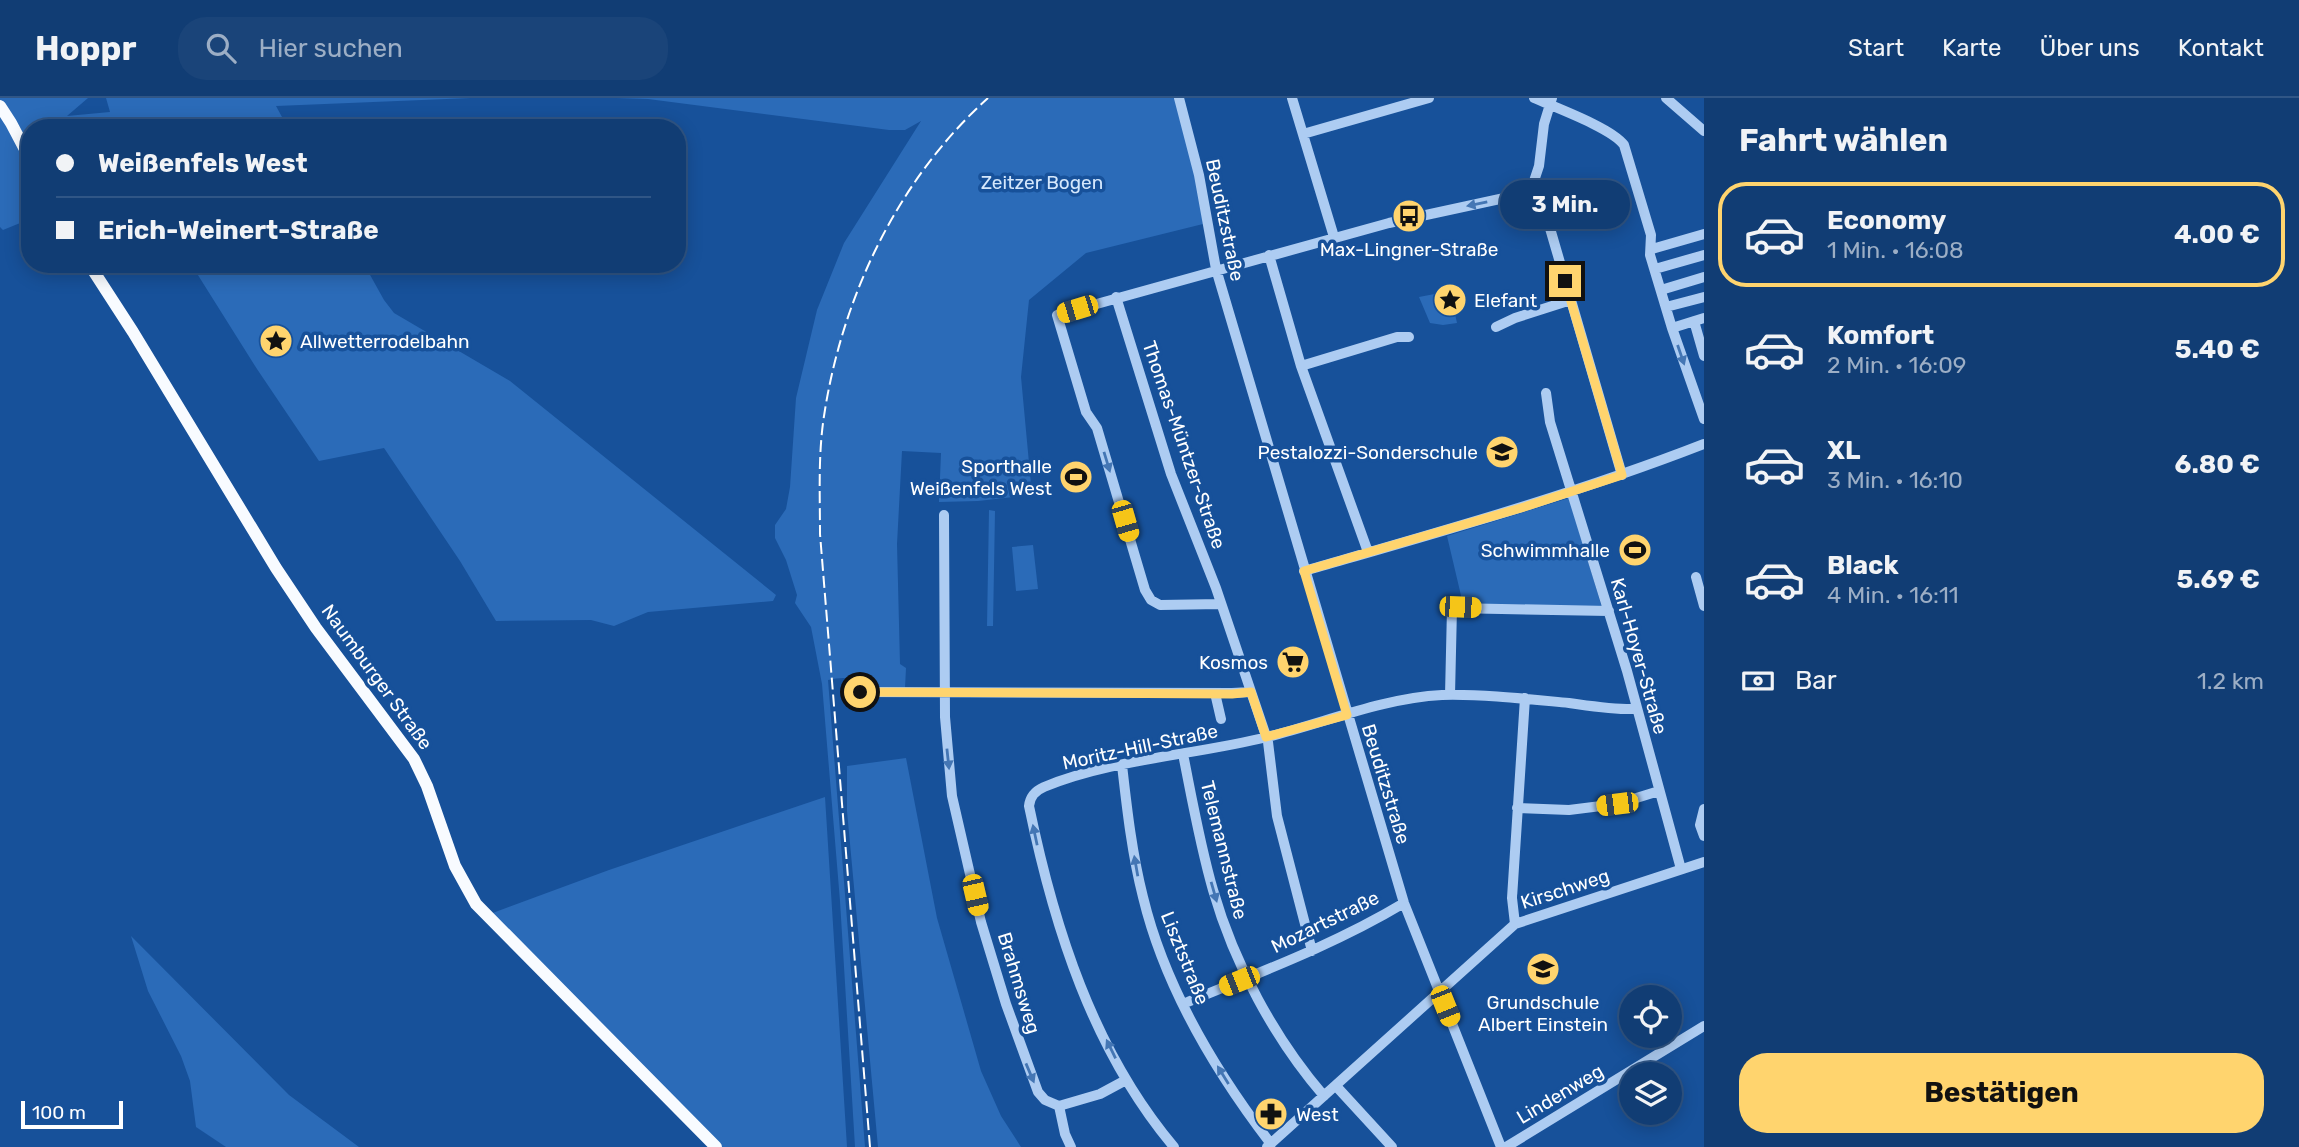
<!DOCTYPE html>
<html lang="de">
<meta charset="utf-8">
<style>
:root{--surface:#113d74;--page:#1a4479;--text:#f1f3f6;--muted:#9caec5;--line:#305686;--accent:#ffd46e}
body{margin:0;font-family:Rubik,sans-serif;background:var(--page);color:var(--text);height:100vh;display:flex;flex-direction:column;font-size:26px;white-space:nowrap}
*{box-sizing:border-box;margin:0}
p{font-size:23px;color:var(--muted)}
.icon{flex:none;width:38px;height:38px;fill:none;stroke:currentColor;stroke-width:2;stroke-linecap:round;stroke-linejoin:round}
.map{position:relative;flex:1;overflow:hidden}
.panel{display:flex;flex-direction:column;background:var(--surface);width:595px}
.panel>*{flex:none}
.hud{position:absolute;left:21px;top:21px;width:665px;height:154px;border-radius:28px;box-shadow:0 4px 18px #0003,0 0 0 2px var(--line);display:grid;align-content:center;height:154px;padding:0 35px;background:var(--surface)}
.buttons{position:absolute;left:1619px;top:887px;display:grid;gap:14px}
.buttons a{display:grid;place-items:center;width:63px;height:63px;border-radius:50%;background:var(--surface);box-shadow:0 4px 18px #0003,0 0 0 2px var(--line);font-size:35px}
.scale{position:absolute;left:21px;bottom:18px;width:102px;box-sizing:border-box;padding-left:7px;border:4px solid #fff;border-top:0;font-size:19px;line-height:24px;white-space:nowrap;color:#fff;-webkit-text-stroke:5px #17519a;paint-order:stroke}
.end{position:absolute;width:32px;height:32px;margin:-16px;border:9px solid #ffd46e;background:#111;box-shadow:0 0 0 4px #111}
.from{border-radius:50%}
.bubble{position:absolute;height:49px;border-radius:24px;background:var(--surface);box-shadow:0 4px 18px #0003,0 0 0 2px var(--line);font-size:23px;font-weight:700;line-height:49px;text-align:center}
.car{position:absolute;width:21px;height:42px;margin:-21px -10px;border-radius:9px;box-shadow:0 0 5px 2px #0007;background:linear-gradient(#f5c518 24%,#345 0 40%,#f5c518 0 76%,#345 0 86%,#f5c518 0)}
.hud b{display:flex;align-items:center;gap:24px;height:66px;font-size:26px}
.hud b+b{border-top:2px solid var(--line)}
.hud i{width:18px;height:18px;background:var(--text)}
ul{padding:0;list-style:none}
li{display:flex;align-items:center;gap:21px;height:105px;margin:0 14px 10px;padding:0 21px;border:4px solid transparent;border-radius:28px}
li div{flex:1}
li b{display:block;font-size:26px}
li em{font-style:normal;font-weight:700}
li.active{border-color:var(--accent)}
li>.icon{width:63px;height:63px;stroke-width:1.5}
h2{padding:0 35px;font-size:32px;line-height:84px}
.pay{display:flex;align-items:center;gap:18px;height:77px;padding:0 35px;font-size:26px}
.pay p{margin-inline-start:auto}
.button{display:flex;gap:14px;margin-top:auto;padding:14px 35px}
.button a{flex:1;height:80px;border-radius:28px;background:var(--accent);color:#111;font-size:28px;font-weight:700;line-height:80px;text-align:center}
header{display:flex;align-items:center;gap:42px;box-sizing:border-box;height:98px;padding:0 35px;background:var(--surface);border-bottom:2px solid var(--line)}
header strong{font-size:33px}
nav{display:flex;gap:38px;margin-inline-start:auto;font-size:24px}
.search{width:490px;height:63px;background:var(--page);display:flex;align-items:center;gap:18px;box-sizing:border-box;padding:0 24px;border-radius:28px;color:var(--muted);font-size:26px}
main{display:flex;flex:1;min-height:0}
.map>svg:first-child{display:block}
.green{fill:#2b6bb8}
.lines{fill:none;stroke-linecap:round;stroke-linejoin:round}
.minor{stroke:#adccf2;stroke-width:10}
.major{stroke:#f8fbff;stroke-width:12}
.rail{stroke:#fff;stroke-width:2;stroke-dasharray:12 5;stroke-linecap:butt}
.oneway{fill:#4476b4}
.route{stroke:#ffd46e;stroke-width:9}
.labels{text-anchor:middle;dominant-baseline:central;stroke-width:7;stroke-linejoin:round;paint-order:stroke}
.park-label{font-size:19px;fill:#d4e7fc;stroke:#17519a}
.street-label{font-size:19px;fill:#fff;stroke:#17519a}
.poi-label{font-size:19px;fill:#fff;stroke:#17519a;text-anchor:end}
</style>
<header>
<strong>Hoppr</strong>
<div class="search"><svg class="icon" aria-label="search" viewBox="0 0 24 24"><circle cx="10" cy="10" r="6"/><path d="M15 15l6 6"/></svg>Hier suchen</div>
<nav><a>Start</a><a>Karte</a><a>Über uns</a><a>Kontakt</a></nav>
</header>
<main>
<div class="map">
<svg width="1704" height="1049" viewBox="0 0 1704 1049">
<rect width="100%" height="100%" fill="#17519a"/>
<!-- green -->
<path class="green" d="M0,0H88L67,18L110,14L106,0H471L276,8L288,30H30V121L3,132L0,129Z
M616,0H1175L1200,93L1203,126L1086,155L1029,202L1021,279L1032,397L978,403L939,404L941,355L902,353L897,446L900,566L906,570L905,590L870,591C856,579 845,578 828,582L865,1049H855L840,803L822,586L811,529L795,505L797,497L786,462L775,440V427L786,411L790,389L796,300L817,212L844,145L921,23L905,32H889L648,1Z
M191,166H364L384,202L394,215L510,283L776,497L773,503L648,514L614,528L591,522L496,523L460,463L384,350L319,363L257,271Z
M1450,193L1457,225L1443,227L1430,225L1419,199Z
M1569,400L1603,513L1463,506L1447,438Z
M989,412L995,413L993,528H987Z
M1033,447L1038,491L1016,493L1012,449Z
M906,660L937,820L981,973L1001,1018L1021,1049H878L847,713V668Z
M825,699L847,1049H714L490,816L609,772Z
M131,838L289,997L359,1049H226L196,1029L190,983L181,958L148,893Z"/>
<g class="lines">
<!-- minor -->
<path class="minor" d="M1179,0L1199,77L1216,171L1404,805L1501,1049
M1292,0L1334,139
M1534,0C1554,9 1612,30 1624,47L1651,137L1650,157L1672,230L1704,321
M1666,0L1704,33
M1303,36L1429,0
M1529,98L1539,68L1544,26L1552,0
M1652,151L1704,136
M1269,157L1301,268L1368,454
M1655,171L1704,157
M1661,192L1704,179
M1116,199L1171,376L1216,490L1268,644L1277,718L1312,853
M1666,209L1704,199
M1694,223L1704,258
M1496,229L1515,220L1571,202
M1672,230L1704,220
M1301,268L1397,239H1409
M1546,295L1550,324L1627,573L1681,771
M944,417L945,619L952,698L981,824L1006,906L1038,994L1045,1002L1059,1008L1065,1036L1071,1049
M1304,473C1439,434 1573,397 1704,346
M1696,479L1704,508
M1221,506L1160,507L1151,502L1145,492L1097,330L1086,314L1057,217L1389,125L1509,99L1529,98L1541,108L1547,120L1622,377
M860,594L1232,595L1251,594
M1215,595L1221,621
M1450,597L1452,510L1609,513
M1183,656C1192,701 1200,747 1213,792C1234,865 1274,940 1324,998
M1122,667C1127,711 1132,756 1143,799C1165,890 1215,973 1271,1046
M1517,710L1569,712L1617,706L1659,693
M1704,711L1700,727L1704,738
M1515,826L1512,800L1525,600
M1183,906C1258,875 1334,847 1404,805
M1336,988L1392,1049
M1059,1008L1100,996L1126,982
M1174,1049C1093,953 1054,829 1029,708C1030,698 1035,693 1044,689C1111,661 1196,657 1267,639C1324,625 1383,600 1442,597C1484,596 1527,601 1569,605C1591,608 1615,612 1637,611
M1267,1049L1515,826L1704,764
M1506,1049L1704,928"/>
<!-- major -->
<path class="major" d="M0,8L11,25L30,61
M89,166L133,234L276,470L316,530L414,661L427,688L455,768L476,806L716,1049"/>
<!-- rail -->
<path class="rail" d="M870,1049L820,436C820,397 818,357 824,318C842,199 898,81 988,0"/>
</g>
<!-- one-way arrows -->
<defs><path id="oneway-solid" d="M-6-.8H1V-3.2L6.5 0L1 3.2V.8H-6Z" transform="scale(1.75)"/></defs>
<g class="oneway">
<use href="#oneway-solid" transform="translate(1477 106) rotate(168)"/>
<use href="#oneway-solid" transform="translate(1681 257) rotate(71)"/>
<use href="#oneway-solid" transform="translate(1107 364) rotate(73)"/>
<use href="#oneway-solid" transform="translate(948 661) rotate(84)"/>
<use href="#oneway-solid" transform="translate(1035 737) rotate(-102)"/>
<use href="#oneway-solid" transform="translate(1136 768) rotate(-100)"/>
<use href="#oneway-solid" transform="translate(1214 794) rotate(74)"/>
<use href="#oneway-solid" transform="translate(1111 951) rotate(-116)"/>
<use href="#oneway-solid" transform="translate(1030 975) rotate(67)"/>
<use href="#oneway-solid" transform="translate(1223 977) rotate(-122)"/>
</g>
<g class="lines">
<!-- route -->
<path class="route" d="M860,594L1232,596L1251,594L1266,639L1347,617L1304,473L1521,410L1622,377L1565,183"/>
</g>
<!-- icons -->
<defs>
<symbol id="bus-disc" viewBox="-11 -11 22 22"><circle r="9.5" fill="#ffd46e" stroke="#17519a"/><path d="M-5-6H5V4H4V6H2V4H-2V6H-4V4H-5ZM-3.5-4V0h7V-4ZM-3.5 1.2v1.5H-2V1.2ZM2 1.2v1.5H3.5V1.2Z" fill="#111"/></symbol>
<symbol id="sight-disc" viewBox="-11 -11 22 22"><circle r="9.5" fill="#ffd46e" stroke="#17519a"/><path d="M0-6L1.8-2.2L6-1.7L2.9 1.2L3.7 5.4L0 3.3L-3.7 5.4L-2.9 1.2L-6-1.7L-1.8-2.2Z" fill="#111"/></symbol>
<symbol id="school-disc" viewBox="-11 -11 22 22"><circle r="9.5" fill="#ffd46e" stroke="#17519a"/><path d="M0-5L7-2L0 1L-7-2ZM-4 1L0 2.5L4 1V4Q0 6-4 4Z" fill="#111"/></symbol>
<symbol id="stadium-disc" viewBox="-11 -11 22 22"><circle r="9.5" fill="#ffd46e" stroke="#17519a"/><path d="M0-5a6.5 5 0 1 0 0 10a6.5 5 0 1 0 0-10ZM-3.5-1.8h7v3.6h-7Z" fill="#111"/></symbol>
<symbol id="supermarket-disc" viewBox="-11 -11 22 22"><circle r="9.5" fill="#ffd46e" stroke="#17519a"/><path d="M-6-5.5h2.5l.6 2H6L4.5 2H-2.5L-4.4-4H-6ZM-1.5 3.2a1.3 1.3 0 1 0 .1 0ZM3 3.2a1.3 1.3 0 1 0 .1 0Z" fill="#111"/></symbol>
<symbol id="pharmacy-disc" viewBox="-11 -11 22 22"><circle r="9.5" fill="#ffd46e" stroke="#17519a"/><path d="M-2-6h4v4h4v4h-4v4h-4v-4h-4v-4h4Z" fill="#111"/></symbol>
</defs>
<g fill-rule="evenodd">
<use href="#bus-disc" x="1390" y="99" width="38" height="38"/>
<use href="#sight-disc" x="1431" y="183" width="38" height="38"/>
<use href="#sight-disc" x="257" y="224" width="38" height="38"/>
<use href="#school-disc" x="1483" y="335" width="38" height="38"/>
<use href="#stadium-disc" x="1057" y="360" width="38" height="38"/>
<use href="#stadium-disc" x="1616" y="433" width="38" height="38"/>
<use href="#supermarket-disc" x="1274" y="545" width="38" height="38"/>
<use href="#school-disc" x="1524" y="852" width="38" height="38"/>
<use href="#pharmacy-disc" x="1252" y="997" width="38" height="38"/>
</g>
<g class="labels">
<!-- park labels -->
<g class="park-label">
<text x="1042" y="84">Zeitzer Bogen</text>
</g>
<!-- street labels -->
<g class="street-label">
<text transform="translate(1225 122) rotate(78)">Beuditzstraße</text>
<text transform="translate(1184 347) rotate(71)">Thomas-Müntzer-Straße</text>
<text transform="translate(1639 558) rotate(74)">Karl-Hoyer-Straße</text>
<text transform="translate(377 579) rotate(54)">Naumburger Straße</text>
<text transform="translate(1140 649) rotate(-12)">Moritz-Hill-Straße</text>
<text transform="translate(1386 686) rotate(73)">Beuditzstraße</text>
<text transform="translate(1224 752) rotate(76)">Telemannstraße</text>
<text transform="translate(1565 791) rotate(-18)">Kirschweg</text>
<text transform="translate(1325 824) rotate(-26)">Mozartstraße</text>
<text transform="translate(1185 860) rotate(68)">Lisztstraße</text>
<text transform="translate(1019 885) rotate(73)">Brahmsweg</text>
<text transform="translate(1560 996) rotate(-31)">Lindenweg</text>
</g>
<!-- poi labels -->
<g class="poi-label">
<text x="1409" y="151" text-anchor="middle">Max-Lingner-Straße</text>
<text x="1474" y="202" text-anchor="start">Elefant</text>
<text x="300" y="243" text-anchor="start">Allwetterrodelbahn</text>
<text x="1478" y="354">Pestalozzi-Sonderschule</text>
<text x="1052" y="368">Sporthalle<tspan x="1052" dy="22">Weißenfels West</tspan></text>
<text x="1610" y="452">Schwimmhalle</text>
<text x="1268" y="564">Kosmos</text>
<text x="1543" y="904" text-anchor="middle">Grundschule<tspan x="1543" dy="22">Albert Einstein</tspan></text>
<text x="1296" y="1016" text-anchor="start">West</text>
</g>
</g>
</svg>
<div class="buttons">
<a><svg class="icon" aria-label="locate" viewBox="0 0 24 24"><circle cx="12" cy="12" r="6"/><path d="M12 2v4M12 18v4M2 12h4M18 12h4"/></svg></a>
<a><svg class="icon" aria-label="layers" viewBox="0 0 24 24"><path d="M12 4l9 5-9 5-9-5zM3 14l9 5 9-5"/></svg></a>
</div>
<div class="scale">100 m</div>
<i class="end from" style="left:860px;top:594px"></i>
<i class="end" style="left:1565px;top:183px"></i>
<div class="bubble" style="left:1500px;top:82px;width:130px">3 Min.</div>
<i class="car" style="left:1077px;top:211px;rotate:253deg"></i>
<i class="car" style="left:1125px;top:423px;rotate:164deg"></i>
<i class="car" style="left:1460px;top:509px;rotate:92deg"></i>
<i class="car" style="left:1617px;top:706px;rotate:263deg"></i>
<i class="car" style="left:975px;top:797px;rotate:167deg"></i>
<i class="car" style="left:1239px;top:883px;rotate:248deg"></i>
<i class="car" style="left:1445px;top:908px;rotate:158deg"></i>
<div class="hud">
<b><i class="from"></i>Weißenfels West</b>
<b><i></i>Erich-Weinert-Straße</b>
</div>
</div>
<section class="panel">
<h2>Fahrt wählen</h2>
<ul>
<li class="active"><svg class="icon" aria-label="car" viewBox="0 0 24 24"><path d="M5 17H2v-5l4-1 3-4h7l3 4 3 1v5h-3M9 17h6M6 11h13"/><circle cx="7" cy="17" r="2"/><circle cx="17" cy="17" r="2"/></svg><div><b>Economy</b><p>1 Min. · 16:08</p></div><em>4.00 €</em></li>
<li><svg class="icon" aria-label="car" viewBox="0 0 24 24"><path d="M5 17H2v-5l4-1 3-4h7l3 4 3 1v5h-3M9 17h6M6 11h13"/><circle cx="7" cy="17" r="2"/><circle cx="17" cy="17" r="2"/></svg><div><b>Komfort</b><p>2 Min. · 16:09</p></div><em>5.40 €</em></li>
<li><svg class="icon" aria-label="car" viewBox="0 0 24 24"><path d="M5 17H2v-5l4-1 3-4h7l3 4 3 1v5h-3M9 17h6M6 11h13"/><circle cx="7" cy="17" r="2"/><circle cx="17" cy="17" r="2"/></svg><div><b>XL</b><p>3 Min. · 16:10</p></div><em>6.80 €</em></li>
<li><svg class="icon" aria-label="car" viewBox="0 0 24 24"><path d="M5 17H2v-5l4-1 3-4h7l3 4 3 1v5h-3M9 17h6M6 11h13"/><circle cx="7" cy="17" r="2"/><circle cx="17" cy="17" r="2"/></svg><div><b>Black</b><p>4 Min. · 16:11</p></div><em>5.69 €</em></li>
</ul>
<div class="pay"><svg class="icon" aria-label="cash" viewBox="0 0 24 24"><path d="M3 7h18v10H3z"/><circle cx="12" cy="12" r="2"/></svg>Bar<p>1.2 km</p></div>
<div class="button"><a>Bestätigen</a></div>
</section>
</main>
